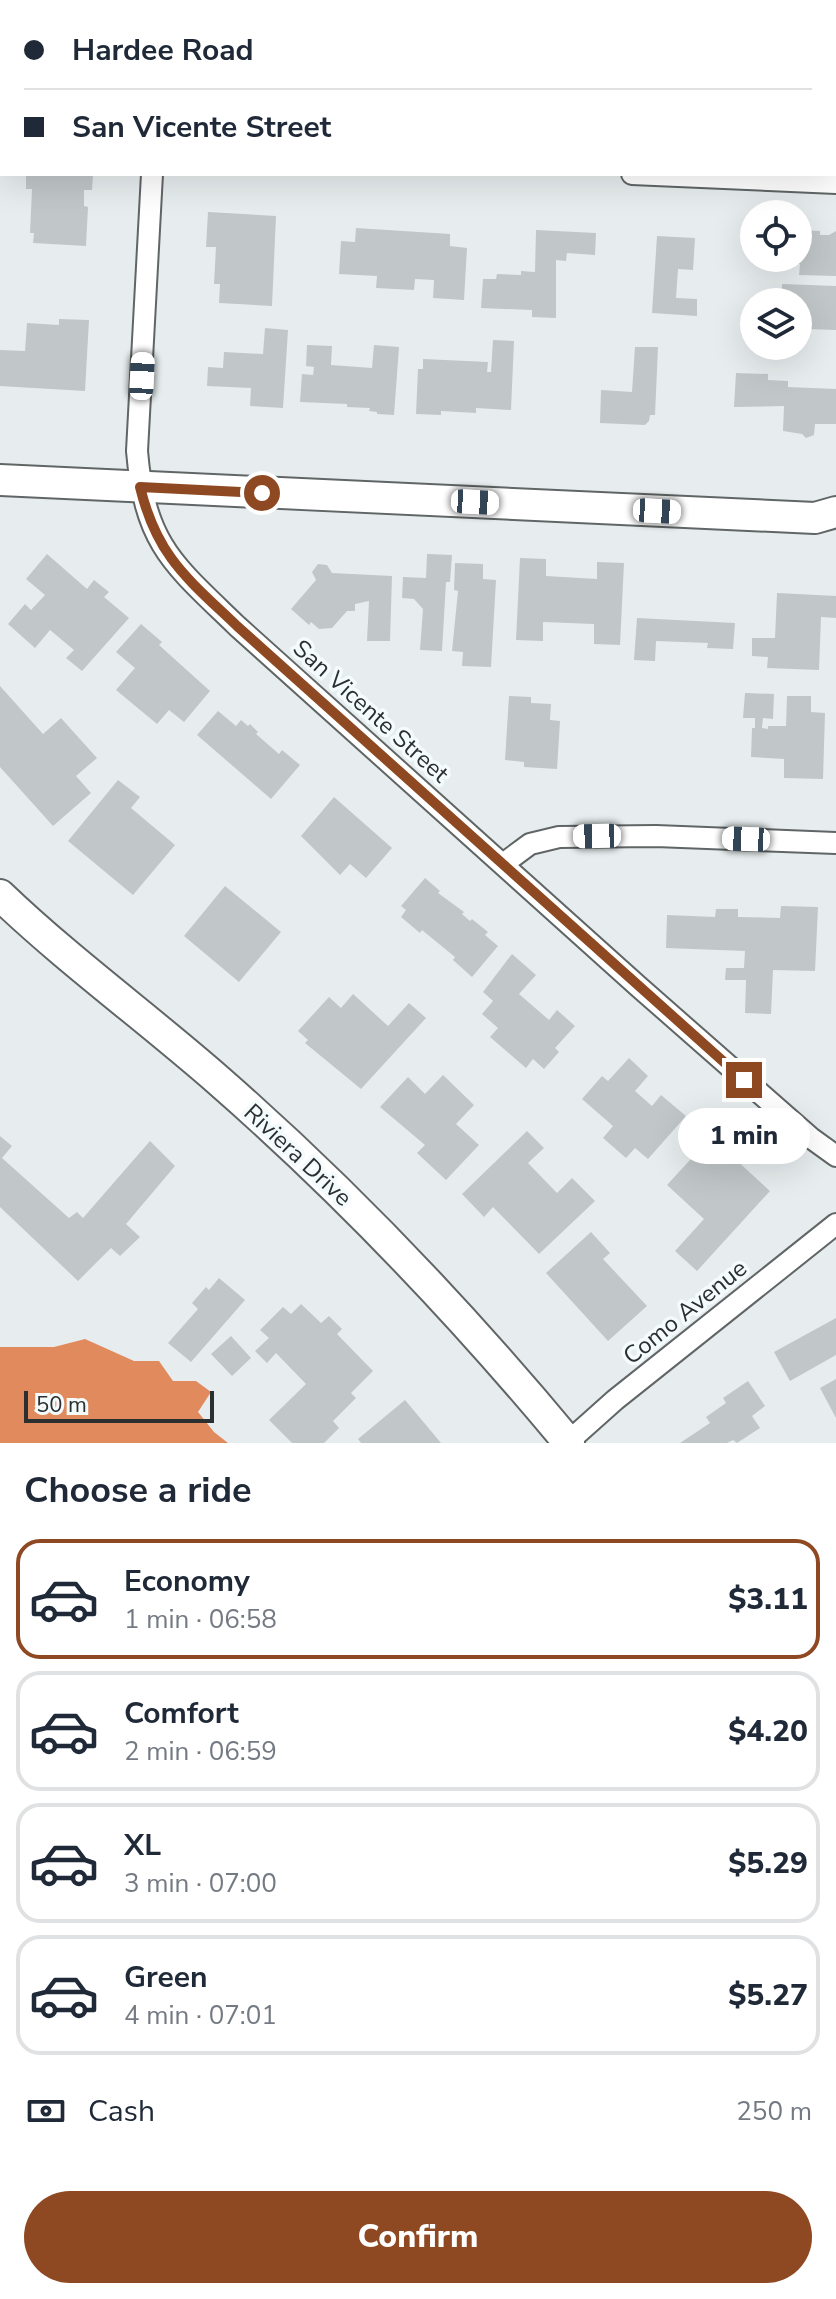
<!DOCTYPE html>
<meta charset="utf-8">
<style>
:root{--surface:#fff;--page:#f6f6f7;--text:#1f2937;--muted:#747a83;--line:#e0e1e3;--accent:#8f4922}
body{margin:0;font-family:"Nunito Sans",sans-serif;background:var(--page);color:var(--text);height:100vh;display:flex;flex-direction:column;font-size:30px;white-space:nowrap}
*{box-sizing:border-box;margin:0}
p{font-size:26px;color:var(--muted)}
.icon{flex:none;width:44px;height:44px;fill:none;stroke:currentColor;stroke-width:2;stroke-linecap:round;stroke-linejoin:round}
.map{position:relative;height:1443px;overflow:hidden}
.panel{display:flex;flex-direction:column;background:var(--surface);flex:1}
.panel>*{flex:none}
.top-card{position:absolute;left:0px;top:0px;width:836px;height:176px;box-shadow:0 8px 32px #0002;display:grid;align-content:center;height:176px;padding:0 24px;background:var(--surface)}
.buttons{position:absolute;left:740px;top:200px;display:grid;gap:16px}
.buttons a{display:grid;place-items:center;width:72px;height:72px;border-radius:50%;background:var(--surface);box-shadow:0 8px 32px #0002;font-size:40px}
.scale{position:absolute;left:24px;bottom:20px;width:190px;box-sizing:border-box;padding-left:8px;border:4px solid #2c2f2f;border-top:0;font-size:22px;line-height:28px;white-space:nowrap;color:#2c2f2f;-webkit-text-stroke:6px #f4fbfc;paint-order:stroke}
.end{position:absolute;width:36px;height:36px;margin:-18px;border:10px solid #8f4922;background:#fff;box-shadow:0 0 0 4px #fff}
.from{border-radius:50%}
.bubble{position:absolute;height:56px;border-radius:28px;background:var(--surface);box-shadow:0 8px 32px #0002;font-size:26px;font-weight:800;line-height:56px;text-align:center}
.car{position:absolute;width:24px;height:48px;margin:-24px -12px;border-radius:10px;box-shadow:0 0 6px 2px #0007;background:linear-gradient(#fff 24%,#345 0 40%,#fff 0 76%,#345 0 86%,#fff 0)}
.top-card b{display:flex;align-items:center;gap:28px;height:76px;font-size:30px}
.top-card b+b{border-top:2px solid var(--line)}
.top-card i{width:20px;height:20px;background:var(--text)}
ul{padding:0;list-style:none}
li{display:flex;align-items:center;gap:24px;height:120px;margin:0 16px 12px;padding:0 8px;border:4px solid var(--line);border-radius:24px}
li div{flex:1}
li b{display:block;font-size:30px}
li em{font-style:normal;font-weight:800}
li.current{border-color:var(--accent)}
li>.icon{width:72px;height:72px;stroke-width:1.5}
h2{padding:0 24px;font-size:36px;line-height:96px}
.pay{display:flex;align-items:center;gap:20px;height:88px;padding:0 24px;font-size:30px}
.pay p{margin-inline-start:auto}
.action{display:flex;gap:16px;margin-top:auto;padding:16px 24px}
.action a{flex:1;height:92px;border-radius:48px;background:var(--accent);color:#fff;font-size:32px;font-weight:800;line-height:92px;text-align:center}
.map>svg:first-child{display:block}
.water{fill:#e08a5d}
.building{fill:#c1c7c8}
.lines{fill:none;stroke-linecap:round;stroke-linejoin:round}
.street-casing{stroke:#606566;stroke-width:24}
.secondary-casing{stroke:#606566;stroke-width:34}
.street{stroke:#fff;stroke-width:20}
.secondary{stroke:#fff;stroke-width:30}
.route{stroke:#8f4922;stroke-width:10}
.labels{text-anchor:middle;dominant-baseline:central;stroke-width:7;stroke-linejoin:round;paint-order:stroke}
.street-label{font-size:24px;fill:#2c2f2f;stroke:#f4fbfc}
</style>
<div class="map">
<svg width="836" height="1443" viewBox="0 0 836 1443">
<rect width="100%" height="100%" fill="#e7edee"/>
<!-- water -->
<path class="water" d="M85,1339L134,1361H159L173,1381H196L211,1392L198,1412L214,1432L228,1443H0V1347H54Z"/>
<!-- building -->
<path class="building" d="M26,174H93L92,190H84V206L88,207L86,246L33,243L34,233H30L32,189H26Z
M208,212L276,216L272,306L219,303L220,284H214L216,247H206Z
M356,228L450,234V246L467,248L464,300L433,298L434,280L415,279L414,290L376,288L377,276L339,274L341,241L355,242Z
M536,230L596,233L595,255L567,253L566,261L556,260V318L532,317V310L481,308L483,279H496L497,274L521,275V271L535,272Z
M801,230L820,231V235H829L836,231V276L799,275L800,264H784L785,258H798V233H801Z
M657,236L695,238L693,270L678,269L676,298L697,299V316L652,313Z
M782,284L836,286V330L806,329L807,312H803L798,302H781Z
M59,319L89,320L85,391L0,386V350L25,351L27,323L59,325Z
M265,328L288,330L283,408L250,406L251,388L207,386L208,367L223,368L224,352L263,354Z
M493,340L514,341L511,410L476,408V413L441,411V415L416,414L418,369H423V359L488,362L487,372H491Z
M307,345L332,346L331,365L372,368L374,345L399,347L394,415L377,414V412L369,411L370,408L347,407V404L300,402L302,374L313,375L314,367L306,366Z
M635,347H658L655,415H650L649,421L645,425L600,423L601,390L632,392Z
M736,373L768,374V380L788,381V387L836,389V424H815L814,435L806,438L802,434L783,431L784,406L734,407Z
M47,554L87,589L94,580L109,592L104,597L129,618L82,671L66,658L74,650L50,630L35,648L8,624L25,604L31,610L45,595L26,579Z
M427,554L452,555L450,582H446L442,651L420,650L423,609L414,599L402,598L403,577L426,578Z
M520,558L546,559V576L597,579V562L624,563L620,645L594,644V624L543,622V641L516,640Z
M455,563L483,564V579L496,580L491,667L462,666L463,652L452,651L458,591L454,590Z
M318,564L327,565L332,573L392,576L390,641H367L369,601L355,604V611H347L332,628L319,629L311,622L309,625L291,609L316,580L312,572Z
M777,593L836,596V618L821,617L819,670L767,668L768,657L752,656V638H775Z
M637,618L735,623L733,649L707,648L708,643L656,641L655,661L634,660Z
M141,624L162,642L159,645L210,691L184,722L169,710L157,724L116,690L135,668L116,652Z
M0,686L43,734L61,718L97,758L76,776L91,793L53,826L0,767Z
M745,693L774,694L773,719L763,718L762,728L768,729V726H786L787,696H811V712L825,713L823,779L784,778V759L751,757L752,728H755V718H743Z
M509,696L531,697V703L551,704L550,720L560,721L557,769L524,767V762L505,760Z
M218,711L236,726L241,720L248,726L250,724L258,732L256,734L279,754L282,750L300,765L271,799L197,735Z
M118,780L140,797L131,808L175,845L133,895L68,841Z
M334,797L392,848L366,878L350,864L340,875L301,836Z
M425,878L440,891L438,893L464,912L462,914L470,921L472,919L488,932L485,935L498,946L472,977L453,960L455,957L422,930L420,933L401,917L406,910L401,906Z
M225,886L281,932L239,982L184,936Z
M781,906L818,907L815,971L773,970L771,1014L745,1013L746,980H725L726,968H744L745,951L666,948L667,915L715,917L716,909H738V917L780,918Z
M512,954L536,975L519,994L549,1020L557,1010L575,1026L555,1048L559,1052L544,1069L533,1059L526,1068L490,1037L498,1028L482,1014L493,1001L483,992Z
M353,994L388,1026L409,1003L426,1018L361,1089L305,1043L308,1040L298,1031L329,997L341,1008Z
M629,1058L648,1076L635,1091L652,1106L661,1095L686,1116L648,1159L635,1148L626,1158L603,1138L613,1126L582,1099L602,1076L608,1081Z
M443,1075L474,1105L456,1124L479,1145L446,1180L417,1153L425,1145L380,1107L408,1077L425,1094Z
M527,1131L544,1148L528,1163L557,1193L572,1178L595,1201L539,1254L493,1207L484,1217L462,1194Z
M0,1136L12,1146L2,1158L69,1218L77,1212L83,1218L150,1141L175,1166L126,1224L140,1237L120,1256L111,1248L78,1281L0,1207Z
M711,1137L770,1191L697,1271L675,1251L704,1219L667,1185Z
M591,1232L610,1253L603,1259L647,1306L608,1341L546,1273Z
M219,1278L245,1300L191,1362L168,1343L198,1309L192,1303L206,1287L209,1290Z
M301,1304L321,1323L329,1316L342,1329L337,1334L373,1371L351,1393L356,1398L333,1421L339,1428L324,1443H292L269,1420L306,1384L276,1353L267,1363L255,1351L269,1338L260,1330L283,1307L291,1314Z
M836,1318V1355L790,1381L774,1352Z
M231,1336L251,1358L232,1376L211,1354Z
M836,1379V1418L820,1388Z
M748,1381L765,1406L752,1416L760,1428L737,1443L733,1440L727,1443H680L710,1423L706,1417L726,1403L723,1398Z
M405,1400L441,1443H361L358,1439Z"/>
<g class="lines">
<defs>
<path id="street" d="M162,2V0
M152,174L137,451C145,545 173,564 237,626L639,987L811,1138L836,1156
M632,174L836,183
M503,864L530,844L559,837L656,836L836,843
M568,1442L615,1400L836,1224"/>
<path id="secondary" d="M0,480L815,518L836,512
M0,895C69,961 146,1017 218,1080C345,1191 461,1313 569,1443"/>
</defs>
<!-- street casing -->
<use href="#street" class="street-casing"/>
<!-- secondary casing -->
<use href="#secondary" class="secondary-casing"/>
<!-- street -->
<use href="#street" class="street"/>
<!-- secondary -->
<use href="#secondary" class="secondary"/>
</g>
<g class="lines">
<!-- route -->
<path class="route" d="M262,493L140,487C157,557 188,579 237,626L744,1080"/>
</g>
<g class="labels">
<!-- street labels -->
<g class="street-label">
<text transform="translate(371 711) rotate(42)">San Vicente Street</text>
<text transform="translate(298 1155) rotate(43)">Riviera Drive</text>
<text transform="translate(685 1312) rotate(-39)">Como Avenue</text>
</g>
</g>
</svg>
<div class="buttons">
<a><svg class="icon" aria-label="locate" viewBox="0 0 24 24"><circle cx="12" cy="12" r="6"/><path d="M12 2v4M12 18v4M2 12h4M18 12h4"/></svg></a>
<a><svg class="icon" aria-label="layers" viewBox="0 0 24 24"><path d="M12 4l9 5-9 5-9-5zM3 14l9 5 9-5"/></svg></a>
</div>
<div class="scale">50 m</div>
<i class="end from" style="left:262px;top:493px"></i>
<i class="end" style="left:744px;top:1080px"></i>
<div class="bubble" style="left:678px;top:1108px;width:132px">1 min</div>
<i class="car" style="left:142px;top:376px;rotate:3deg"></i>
<i class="car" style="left:475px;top:502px;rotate:93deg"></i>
<i class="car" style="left:657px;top:511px;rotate:93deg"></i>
<i class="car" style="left:597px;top:836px;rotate:269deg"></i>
<i class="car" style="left:746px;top:839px;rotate:272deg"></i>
<div class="top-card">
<b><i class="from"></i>Hardee Road</b>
<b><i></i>San Vicente Street</b>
</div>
</div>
<section class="panel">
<h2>Choose a ride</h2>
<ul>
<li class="current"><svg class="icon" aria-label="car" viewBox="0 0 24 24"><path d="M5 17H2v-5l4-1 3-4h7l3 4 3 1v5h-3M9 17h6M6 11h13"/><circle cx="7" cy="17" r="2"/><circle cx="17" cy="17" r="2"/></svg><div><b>Economy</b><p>1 min · 06:58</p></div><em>$3.11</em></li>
<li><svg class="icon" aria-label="car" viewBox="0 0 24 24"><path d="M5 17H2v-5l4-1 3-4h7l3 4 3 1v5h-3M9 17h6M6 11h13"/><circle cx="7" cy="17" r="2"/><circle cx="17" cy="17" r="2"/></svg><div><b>Comfort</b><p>2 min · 06:59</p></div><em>$4.20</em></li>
<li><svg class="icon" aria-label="car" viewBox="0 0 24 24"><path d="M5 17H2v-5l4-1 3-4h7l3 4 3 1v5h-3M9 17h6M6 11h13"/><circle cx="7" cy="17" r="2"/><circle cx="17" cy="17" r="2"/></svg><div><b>XL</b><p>3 min · 07:00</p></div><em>$5.29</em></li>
<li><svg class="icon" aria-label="car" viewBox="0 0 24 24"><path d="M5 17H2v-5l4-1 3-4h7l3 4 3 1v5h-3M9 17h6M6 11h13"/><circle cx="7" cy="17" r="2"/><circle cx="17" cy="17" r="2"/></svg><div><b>Green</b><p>4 min · 07:01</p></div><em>$5.27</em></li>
</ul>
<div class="pay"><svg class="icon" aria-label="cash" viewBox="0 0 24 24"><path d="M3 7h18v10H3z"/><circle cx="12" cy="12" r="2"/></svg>Cash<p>250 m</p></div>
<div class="action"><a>Confirm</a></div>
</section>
